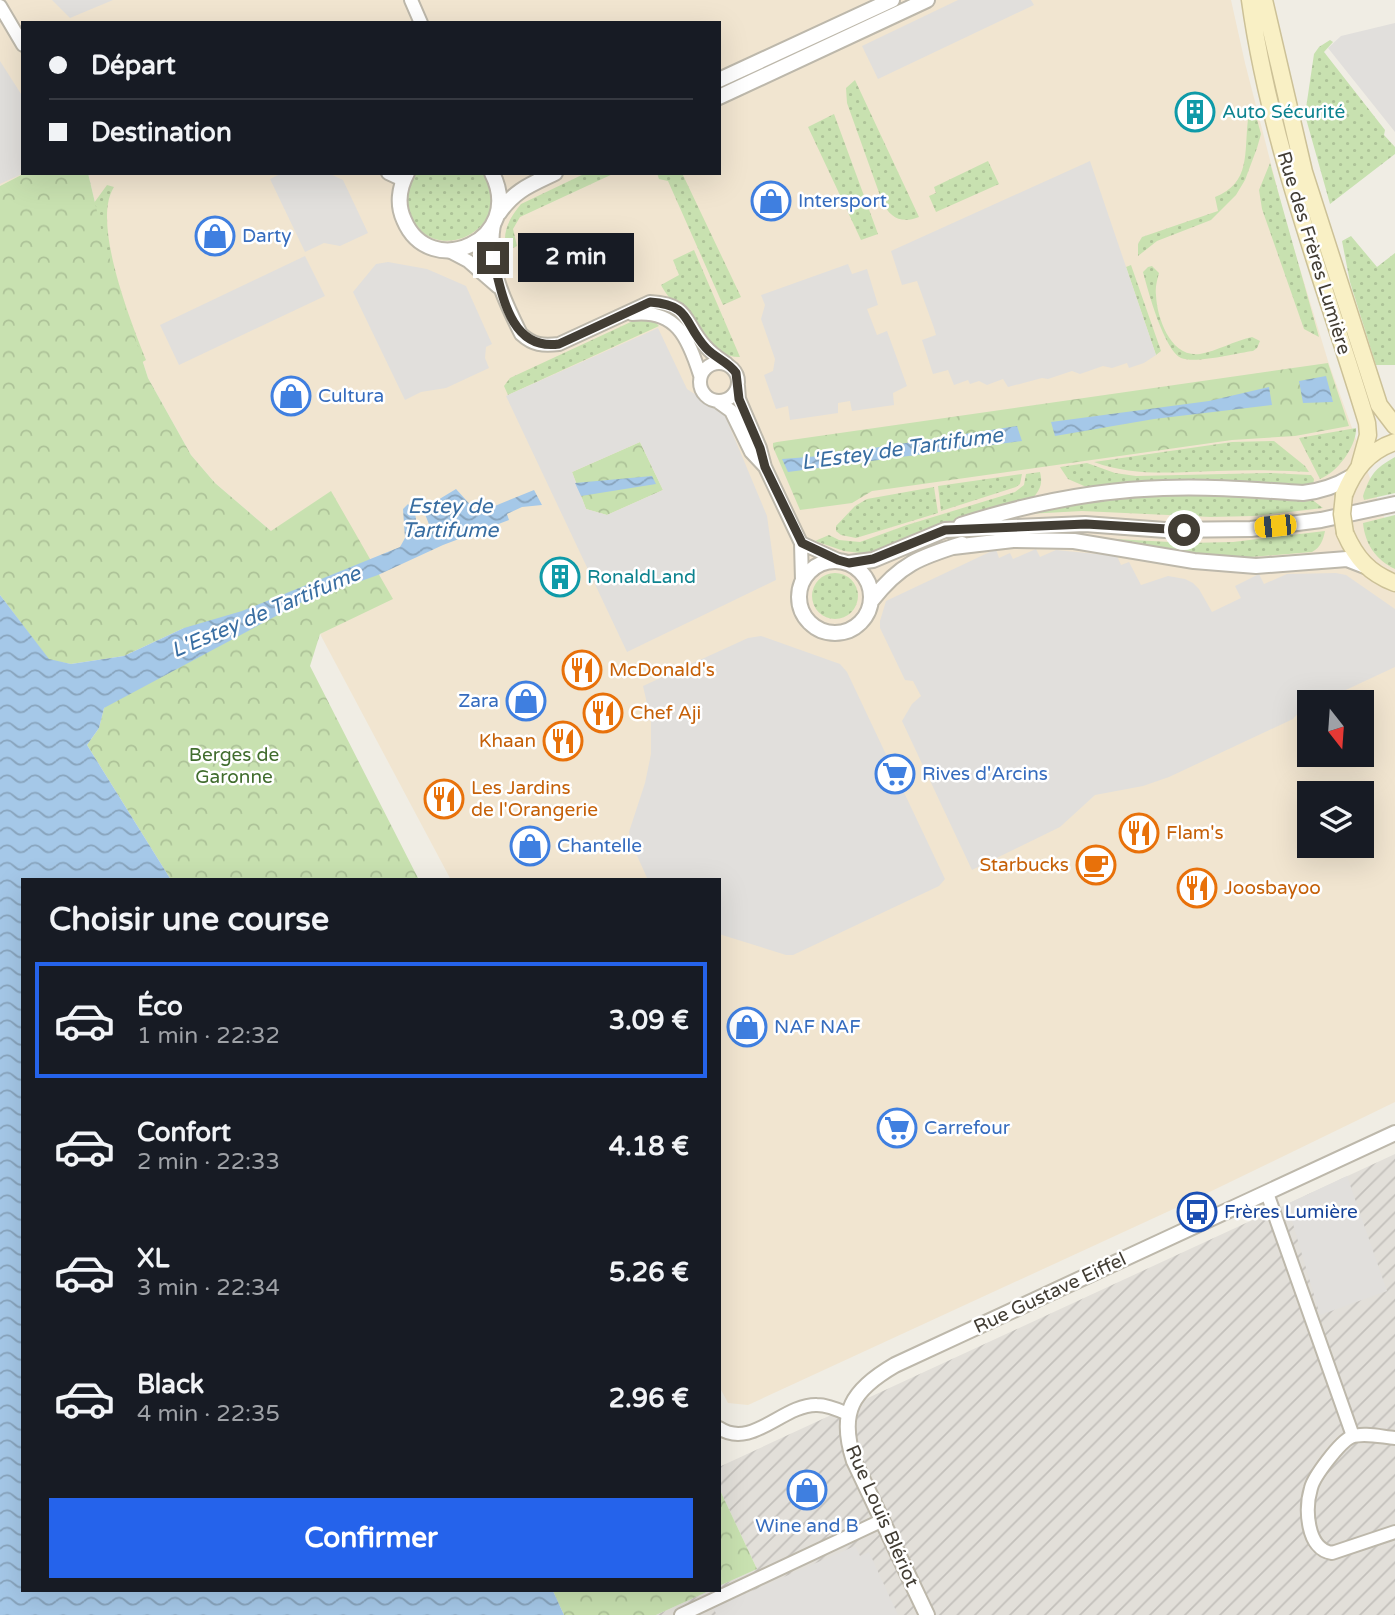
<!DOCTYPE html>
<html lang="fr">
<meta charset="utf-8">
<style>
:root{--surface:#171b24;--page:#20242c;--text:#f1f3f6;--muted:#9ea1a6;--line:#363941;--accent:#2563eb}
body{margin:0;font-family:"Varela Round",sans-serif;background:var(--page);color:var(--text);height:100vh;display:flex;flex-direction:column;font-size:26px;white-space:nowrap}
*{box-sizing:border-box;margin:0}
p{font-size:23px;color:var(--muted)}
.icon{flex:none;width:38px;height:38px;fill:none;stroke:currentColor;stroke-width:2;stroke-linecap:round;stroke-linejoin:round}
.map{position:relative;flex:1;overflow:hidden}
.details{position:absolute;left:21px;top:878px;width:700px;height:714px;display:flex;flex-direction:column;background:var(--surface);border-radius:0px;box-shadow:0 7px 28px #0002}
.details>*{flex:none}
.guide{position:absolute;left:21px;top:21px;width:700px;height:154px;border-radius:0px;box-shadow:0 7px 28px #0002;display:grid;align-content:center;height:154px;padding:0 28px;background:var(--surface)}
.needle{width:46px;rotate:163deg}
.buttons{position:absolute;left:1297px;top:690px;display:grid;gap:14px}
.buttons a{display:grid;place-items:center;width:77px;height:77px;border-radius:0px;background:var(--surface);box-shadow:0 7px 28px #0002;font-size:35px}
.end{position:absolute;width:32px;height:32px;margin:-16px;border:9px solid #423d34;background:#fff;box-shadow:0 0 0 4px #fff}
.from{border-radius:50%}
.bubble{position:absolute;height:49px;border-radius:0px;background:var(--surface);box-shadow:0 7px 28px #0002;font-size:23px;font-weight:700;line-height:49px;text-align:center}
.car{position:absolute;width:21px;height:42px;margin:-21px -10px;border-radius:9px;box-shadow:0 0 5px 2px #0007;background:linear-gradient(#f5c518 24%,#345 0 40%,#f5c518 0 76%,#345 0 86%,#f5c518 0)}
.guide b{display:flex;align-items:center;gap:24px;height:66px;font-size:26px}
.guide b+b{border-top:2px solid var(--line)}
.guide i{width:18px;height:18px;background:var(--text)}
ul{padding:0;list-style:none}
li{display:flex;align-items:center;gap:21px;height:116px;margin:0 14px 10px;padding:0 14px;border:4px solid transparent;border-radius:0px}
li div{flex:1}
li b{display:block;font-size:26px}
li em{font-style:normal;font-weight:700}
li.current{border-color:var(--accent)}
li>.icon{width:63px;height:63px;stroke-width:1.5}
h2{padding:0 28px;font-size:32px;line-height:84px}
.action{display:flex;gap:14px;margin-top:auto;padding:14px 28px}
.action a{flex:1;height:80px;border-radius:0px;background:var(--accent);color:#fff;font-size:28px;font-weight:700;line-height:80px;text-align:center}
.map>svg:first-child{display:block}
.commercial{fill:#f1e5d0;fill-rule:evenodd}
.industrial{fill:url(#industrial-furrows)}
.grass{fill:url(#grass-dots)}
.park{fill:url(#park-crowns)}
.parking{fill:#e1dfdc;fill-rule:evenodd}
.water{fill:url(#water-waves)}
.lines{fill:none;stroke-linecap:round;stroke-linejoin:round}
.minor-casing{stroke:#bdb8ab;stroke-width:16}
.tertiary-casing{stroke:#bdb8ab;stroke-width:18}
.secondary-casing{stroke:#ccc197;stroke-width:19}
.minor{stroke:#fff;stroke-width:12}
.tertiary{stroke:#fff;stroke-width:14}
.secondary{stroke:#f9f0c5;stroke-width:16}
.secondary-bridge-casing{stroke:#ccc197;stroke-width:19;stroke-linecap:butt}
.secondary-bridge{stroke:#f9f0c5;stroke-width:16}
.route{stroke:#423d34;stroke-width:9}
.labels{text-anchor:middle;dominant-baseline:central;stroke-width:5;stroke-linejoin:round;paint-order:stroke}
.culture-label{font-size:19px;fill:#0d838f;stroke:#fff;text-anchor:start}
.shop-label{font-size:19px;fill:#366cbe;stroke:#fff;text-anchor:start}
.street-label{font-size:19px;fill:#423d34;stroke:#fff}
.food-label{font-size:19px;fill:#c56008;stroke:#fff;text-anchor:start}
.park-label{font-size:19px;fill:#416d2e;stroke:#fff}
.transit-label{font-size:19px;fill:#164399;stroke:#fff;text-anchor:start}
.water-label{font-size:21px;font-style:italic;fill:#396ea2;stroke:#fff}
</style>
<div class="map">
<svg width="1395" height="1615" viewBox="0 0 1395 1615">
<defs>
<pattern id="industrial-furrows" width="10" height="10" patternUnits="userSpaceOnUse" patternTransform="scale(1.75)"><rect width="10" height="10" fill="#e2dfd9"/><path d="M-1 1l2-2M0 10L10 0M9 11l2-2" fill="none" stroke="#c3c0bb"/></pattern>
<pattern id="grass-dots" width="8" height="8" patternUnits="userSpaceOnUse" patternTransform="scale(1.75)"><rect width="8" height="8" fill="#c8e1b0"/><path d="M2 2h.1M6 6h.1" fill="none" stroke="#adc298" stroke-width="1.8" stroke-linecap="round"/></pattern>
<pattern id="park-crowns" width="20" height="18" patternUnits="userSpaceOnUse" patternTransform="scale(1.75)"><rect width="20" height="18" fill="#c8e1b0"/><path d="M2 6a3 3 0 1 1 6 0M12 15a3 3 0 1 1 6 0" fill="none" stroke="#adc298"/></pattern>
<pattern id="water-waves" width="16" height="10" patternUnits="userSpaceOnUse" patternTransform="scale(1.75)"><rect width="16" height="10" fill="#a5c8e8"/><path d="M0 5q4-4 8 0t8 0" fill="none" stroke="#88a4bd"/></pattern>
</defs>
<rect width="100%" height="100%" fill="#f0ede4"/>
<!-- commercial -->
<path class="commercial" d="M0,0H1231L1245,63L1287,226L1328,361L1395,548V1102L1193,1200L748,1405L728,1403L719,1386V880H451L320,634L392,598L271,531L215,483L191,455L148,378L104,241L88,173H719V23H23V173H25L0,186ZM1309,702H1362V754H1309ZM1309,793H1362V845H1309Z"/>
<!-- industrial -->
<path class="industrial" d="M1395,1154V1615H656L709,1591H719V1586L757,1569L719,1488V1467Z"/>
<!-- grass -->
<path class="grass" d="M1330,40L1333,42L1324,52L1385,130L1384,135L1395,147V154L1330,204L1305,115L1314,54L1319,47Z
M855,80L919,217C901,224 890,218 882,201L847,103L846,88Z
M834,114L878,234L861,240L808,127Z
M1256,116L1261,134L1257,148L1245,180L1236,195L1211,220L1157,241L1138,256V244L1142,237L1218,211L1215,197C1251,183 1244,153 1248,119Z
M988,161L999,184L936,212L929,196L936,193L934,187Z
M1270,163L1319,337L1304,329L1262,209L1259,190Z
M414,173H484C518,234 426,270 408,210C404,198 407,183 414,173Z
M586,173H615L520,217L513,229L517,246L507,251C501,234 509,218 521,204Z
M657,173H682L741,297L723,305L668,181L659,179Z
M107,185L114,187C91,222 131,322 146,360L130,369L91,207Z
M1351,236L1377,267L1395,253V365H1376L1350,282L1342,241Z
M694,250L740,357C732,357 725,355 719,351C707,343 667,298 661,285L679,275L673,260Z
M1131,265L1161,351L1156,355L1126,267Z
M1152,266L1159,273C1157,280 1155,288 1156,295C1157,319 1171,358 1200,354C1217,351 1234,341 1252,337L1260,341L1257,348L1253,351C1236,353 1196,364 1181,358C1164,350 1148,291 1143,272L1148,267Z
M635,320C643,320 654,319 659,326L508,395L504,386L510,378Z
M1356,428C1357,446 1337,473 1320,479L1299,438Z
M1274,441L1305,466L1309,472C1278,470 1248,470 1217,471C1175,472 1134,477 1094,462L1232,442Z
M1395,457V493L1364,500L1363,496C1371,474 1374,469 1395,457Z
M1087,463L1115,473L1136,476L1269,473L1311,475L1314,479L1313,487L1091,489L1068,479L1060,467Z
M1040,472C1043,484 1040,490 1032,499L926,529L877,551L860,553L844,551L815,541L829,535L839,540L860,542L907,525L1015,492L1024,485L1026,474Z
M1022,474L1020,484L1016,487L941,511L938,486Z
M934,487L938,513L856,538L841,535L836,531V526L855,506L867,499Z
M1178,492L1310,498L1323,508L1254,516L1211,517L1082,511L1027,514L1026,512L1098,498Z
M1395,515V569C1376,560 1365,544 1363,523Z
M1325,531C1323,540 1321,547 1312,552L1238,558L1205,557L1097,540V538L1188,543L1233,542Z
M812 596a23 23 0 1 1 46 0a23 23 0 1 1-46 0Z"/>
<!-- park -->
<path class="park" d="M25,173H88L104,241L148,378L191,455L215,483L271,531L331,491L393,599L320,634L310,666L419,880H171L87,745L99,728L104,708L184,628L124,656L71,664L49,660L0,595V186Z
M1328,363L1349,426L1295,436L1232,440L887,489L872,491L852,503L800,510L773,447V443L777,442Z
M640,442L663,490L607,515L586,509L572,472Z
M719,1488L757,1569L719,1586Z
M553,1591H709L656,1615H564Z"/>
<!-- parking -->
<path class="parking" d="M52,0H113L70,18Z
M958,0H1031L1034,5L878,79L862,46Z
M1395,23V132L1328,48L1341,36Z
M0,61L23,97L24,173L0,184Z
M1090,161L1156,355L1144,363L1129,368L1127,363L1112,368L1103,366L1080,374L1072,371L1048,379L1042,378L1008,387L1003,379L987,385L979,381L970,384L968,380L954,385L948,370L933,374L922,340L936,335L934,328L917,281L902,285L891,251Z
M282,173H328L343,180L368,233L340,246L324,243L305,252L270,179Z
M305,256L325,296L179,365L160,325Z
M388,262L427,269L466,286L492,344L486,347L485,358L489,368L446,388L421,392L405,400L353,292L376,264Z
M848,264L852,274L867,269L878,305L867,309L877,335L887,331L907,386L893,393L894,405L852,411L850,401L838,403V413L790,420L788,406L776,409L764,375L773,371L775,359L761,319L765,305L761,295Z
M658,328L687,389L724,413L767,516L776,580L627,652L506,396ZM640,442L663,490L607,515L586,509L572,472Z
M996,549L999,558L1010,553L1013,559L1036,549L1040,557L1056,550L1117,556L1121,565L1129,562L1141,585L1168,576L1185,579L1193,583L1199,589L1212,612L1241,598L1235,586L1259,574L1264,584L1287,574L1336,573L1346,575L1395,609V667L1320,702H1309V707L1300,711L1293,719L1169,777L1143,786L1095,795L1060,827L972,870L902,721L912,704L921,696L913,681L905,680L880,628V621L886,601Z
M761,636L840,664L847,672L945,879L939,886L793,955H786L719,934V880H648L630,840L629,832L645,783L651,754V721L643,686L748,638Z
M1347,1176L1387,1291L1320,1315L1287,1204Z
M855,1546L860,1556L869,1552L898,1615H717L713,1608Z"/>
<!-- water -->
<path class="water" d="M1326,376L1333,402L1303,403L1299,381Z
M1269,387L1272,405L1154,419L1055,436L1051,422L1209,401Z
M1017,426L1022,441L788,472L782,459L821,456Z
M652,476L656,484L581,496L575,483Z
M456,489L476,511L485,510L534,490L542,505L522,507L507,514L509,520L443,545L378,575L302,602L104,708L99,728L87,745L171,880H23V1591H553L564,1615H0V595L49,659L71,664L124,656L184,628L242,611L400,547L405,538L403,509L408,504L415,513L419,538L432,532L423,509Z"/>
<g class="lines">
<defs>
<path id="minor" d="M411,0L421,23
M0,6L23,45
M388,173L403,180
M494,224C487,265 503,298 521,334C533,345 543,346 559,344L650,302C691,304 683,322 706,347C712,354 720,359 727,364
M447,250L468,261L498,287
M632,314C676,309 688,337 700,375
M700 382a19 19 0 1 1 38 0a19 19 0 1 1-38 0Z
M738,386L739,399L760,448L765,467L801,543L802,581
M717,401L731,411L751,452L765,467
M801,543L838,560
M1267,1193L1353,1436
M719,1428C752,1450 783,1404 817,1405C827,1405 839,1410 848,1414
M1395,1438C1382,1437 1363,1432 1351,1437C1340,1442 1314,1476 1311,1488C1305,1508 1306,1549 1332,1553L1395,1532
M681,1615L883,1520"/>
<path id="tertiary" d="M719,80L892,0
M719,97L927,0
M407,173C399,188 397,205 404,220C430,282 526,240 492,173
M499,213C515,190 530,185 555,173
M961,525C1027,504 1094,490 1163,488C1209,486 1257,490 1303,493C1321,491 1336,486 1351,477
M953,547L1013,540L1074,541L1194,561L1256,566L1347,559L1365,566
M799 597a36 36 0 1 1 72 0a36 36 0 1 1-72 0Z
M849,563L873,560L945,530L1085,524L1165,530L1251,529L1321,520L1395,504
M872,600C900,564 920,557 962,544
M927,1615L854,1461C838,1412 852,1390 895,1365L1395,1133"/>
<path id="secondary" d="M1250,0C1270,145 1325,284 1367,423L1368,435L1360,464
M1264,0L1304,172L1379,405L1395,426
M1344,495C1354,470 1368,451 1395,442
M1345,533C1356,558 1369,573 1395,583"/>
</defs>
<!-- minor casing -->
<use href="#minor" class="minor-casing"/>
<!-- tertiary casing -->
<use href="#tertiary" class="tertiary-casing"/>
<!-- secondary casing -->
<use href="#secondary" class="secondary-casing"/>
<!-- minor -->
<use href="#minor" class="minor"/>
<!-- tertiary -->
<use href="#tertiary" class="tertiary"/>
<!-- secondary -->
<use href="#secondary" class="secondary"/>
<defs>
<path id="secondary-bridge" d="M1344,495L1342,514L1345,533"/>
</defs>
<!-- secondary-bridge casing -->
<use href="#secondary-bridge" class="secondary-bridge-casing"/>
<!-- secondary-bridge -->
<use href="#secondary-bridge" class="secondary-bridge"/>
</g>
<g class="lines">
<!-- route -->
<path class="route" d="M493,258C502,294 510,351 559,344L650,302C692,305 683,323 706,348C715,358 729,362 736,373L739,399L760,448L765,467L802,543L838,560L849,563L873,559L945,530L1086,524L1184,530"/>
</g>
<!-- icons -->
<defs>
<symbol id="building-ring" viewBox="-11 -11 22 22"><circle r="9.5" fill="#fff" stroke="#0f9aa8" stroke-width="1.5"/><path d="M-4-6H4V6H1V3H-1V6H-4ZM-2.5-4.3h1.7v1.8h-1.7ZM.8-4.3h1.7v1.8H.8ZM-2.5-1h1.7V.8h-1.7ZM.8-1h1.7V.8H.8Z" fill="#0f9aa8"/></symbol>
<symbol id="shop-ring" viewBox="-11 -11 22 22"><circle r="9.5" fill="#fff" stroke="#3f7fe0" stroke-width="1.5"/><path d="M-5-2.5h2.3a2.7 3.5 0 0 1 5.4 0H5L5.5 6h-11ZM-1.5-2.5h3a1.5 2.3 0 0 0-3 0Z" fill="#3f7fe0"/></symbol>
<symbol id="restaurant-ring" viewBox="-11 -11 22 22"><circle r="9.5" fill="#fff" stroke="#e8710a" stroke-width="1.5"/><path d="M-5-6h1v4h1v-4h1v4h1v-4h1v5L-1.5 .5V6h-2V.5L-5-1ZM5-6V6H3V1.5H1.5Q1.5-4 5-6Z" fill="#e8710a"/></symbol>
<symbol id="supermarket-ring" viewBox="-11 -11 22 22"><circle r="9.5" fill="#fff" stroke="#3f7fe0" stroke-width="1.5"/><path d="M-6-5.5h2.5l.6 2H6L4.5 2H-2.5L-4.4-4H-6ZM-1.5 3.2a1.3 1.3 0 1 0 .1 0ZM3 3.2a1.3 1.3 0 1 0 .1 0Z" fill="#3f7fe0"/></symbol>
<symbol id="cafe-ring" viewBox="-11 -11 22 22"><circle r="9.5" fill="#fff" stroke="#e8710a" stroke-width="1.5"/><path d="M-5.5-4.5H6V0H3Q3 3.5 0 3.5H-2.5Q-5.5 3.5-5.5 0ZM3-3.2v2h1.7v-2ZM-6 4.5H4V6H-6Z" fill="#e8710a"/></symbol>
<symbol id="bus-ring" viewBox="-11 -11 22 22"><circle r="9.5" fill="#fff" stroke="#1a4fb4" stroke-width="1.5"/><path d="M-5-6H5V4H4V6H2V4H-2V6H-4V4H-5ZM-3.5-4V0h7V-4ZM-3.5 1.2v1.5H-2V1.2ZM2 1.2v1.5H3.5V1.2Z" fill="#1a4fb4"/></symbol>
</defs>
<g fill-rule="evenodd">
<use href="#building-ring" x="1173" y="90" width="44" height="44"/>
<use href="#shop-ring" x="749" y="179" width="44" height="44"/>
<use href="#shop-ring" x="193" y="214" width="44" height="44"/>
<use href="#shop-ring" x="269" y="374" width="44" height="44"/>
<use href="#building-ring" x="538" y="555" width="44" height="44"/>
<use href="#restaurant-ring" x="560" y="648" width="44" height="44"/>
<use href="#shop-ring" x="504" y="679" width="44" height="44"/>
<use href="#restaurant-ring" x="581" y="691" width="44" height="44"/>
<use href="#restaurant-ring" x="541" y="719" width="44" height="44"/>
<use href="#supermarket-ring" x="873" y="752" width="44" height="44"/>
<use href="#restaurant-ring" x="422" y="777" width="44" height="44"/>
<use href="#restaurant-ring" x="1117" y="811" width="44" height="44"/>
<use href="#shop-ring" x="508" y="824" width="44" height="44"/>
<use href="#cafe-ring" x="1074" y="843" width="44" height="44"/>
<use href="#restaurant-ring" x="1175" y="866" width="44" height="44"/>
<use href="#shop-ring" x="725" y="1005" width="44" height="44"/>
<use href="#supermarket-ring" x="875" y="1106" width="44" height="44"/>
<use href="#bus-ring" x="1175" y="1190" width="44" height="44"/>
<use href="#shop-ring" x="785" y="1468" width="44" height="44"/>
</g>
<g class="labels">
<!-- culture labels -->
<g class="culture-label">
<text x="1222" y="112">Auto Sécurité</text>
<text x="587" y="577">RonaldLand</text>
</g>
<!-- shop labels -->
<g class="shop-label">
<text x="798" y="201">Intersport</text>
<text x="242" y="236">Darty</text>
<text x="318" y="396">Cultura</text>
<text x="499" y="701" text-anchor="end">Zara</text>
<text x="922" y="774">Rives d'Arcins</text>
<text x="557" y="846">Chantelle</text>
<text x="774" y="1027">NAF NAF</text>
<text x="924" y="1128">Carrefour</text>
<text x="807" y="1526" text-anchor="middle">Wine and B</text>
</g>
<!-- street labels -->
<g class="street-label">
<text transform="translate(1314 253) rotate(73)">Rue des Frères Lumière</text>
<text transform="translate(1050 1293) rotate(-25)">Rue Gustave Eiffel</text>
<text transform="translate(882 1516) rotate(66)">Rue Louis Blériot</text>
</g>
<!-- food labels -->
<g class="food-label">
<text x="609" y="670">McDonald's</text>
<text x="630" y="713">Chef Aji</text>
<text x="536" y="741" text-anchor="end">Khaan</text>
<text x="471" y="788">Les Jardins<tspan x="471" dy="22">de l'Orangerie</tspan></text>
<text x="1166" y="833">Flam's</text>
<text x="1069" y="865" text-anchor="end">Starbucks</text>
<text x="1224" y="888">Joosbayoo</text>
</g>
<!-- park labels -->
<g class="park-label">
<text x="234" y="755">Berges de<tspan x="234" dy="22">Garonne</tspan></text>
</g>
<!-- transit labels -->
<g class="transit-label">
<text x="1224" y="1212">Frères Lumière</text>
</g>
<!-- water labels -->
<g class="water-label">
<text transform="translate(902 449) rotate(-8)">L'Estey de Tartifume</text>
<text x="450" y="506">Estey de<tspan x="450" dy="24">Tartifume</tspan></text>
<text transform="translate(266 612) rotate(-23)">L'Estey de Tartifume</text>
</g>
</g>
</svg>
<div class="buttons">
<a><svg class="needle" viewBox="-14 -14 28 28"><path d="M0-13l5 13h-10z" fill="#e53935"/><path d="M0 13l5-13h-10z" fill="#9ea1a6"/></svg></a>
<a><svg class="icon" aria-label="layers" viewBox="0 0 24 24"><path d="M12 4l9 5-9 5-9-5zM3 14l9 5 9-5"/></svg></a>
</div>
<i class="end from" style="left:1184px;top:530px"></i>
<i class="end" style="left:493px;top:258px"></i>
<div class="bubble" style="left:518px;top:233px;width:116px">2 min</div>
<i class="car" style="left:1275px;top:526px;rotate:264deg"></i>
<div class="guide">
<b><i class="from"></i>Départ</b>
<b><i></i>Destination</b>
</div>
<section class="details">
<h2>Choisir une course</h2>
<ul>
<li class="current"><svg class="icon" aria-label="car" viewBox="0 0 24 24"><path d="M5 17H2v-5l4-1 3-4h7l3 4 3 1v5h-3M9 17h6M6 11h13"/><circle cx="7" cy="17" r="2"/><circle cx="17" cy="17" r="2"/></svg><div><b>Éco</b><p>1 min · 22:32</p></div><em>3.09 €</em></li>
<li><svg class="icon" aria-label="car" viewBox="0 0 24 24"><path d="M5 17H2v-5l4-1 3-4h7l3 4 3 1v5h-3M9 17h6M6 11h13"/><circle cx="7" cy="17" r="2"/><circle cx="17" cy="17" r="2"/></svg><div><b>Confort</b><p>2 min · 22:33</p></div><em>4.18 €</em></li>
<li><svg class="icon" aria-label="car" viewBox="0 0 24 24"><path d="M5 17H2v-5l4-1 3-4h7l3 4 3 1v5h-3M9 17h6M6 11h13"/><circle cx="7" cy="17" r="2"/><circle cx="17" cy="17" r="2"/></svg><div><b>XL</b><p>3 min · 22:34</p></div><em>5.26 €</em></li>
<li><svg class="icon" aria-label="car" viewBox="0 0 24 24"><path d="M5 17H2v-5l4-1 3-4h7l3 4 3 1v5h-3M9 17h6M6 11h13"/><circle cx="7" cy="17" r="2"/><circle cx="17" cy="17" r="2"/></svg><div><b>Black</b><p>4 min · 22:35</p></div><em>2.96 €</em></li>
</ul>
<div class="action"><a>Confirmer</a></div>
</section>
</div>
